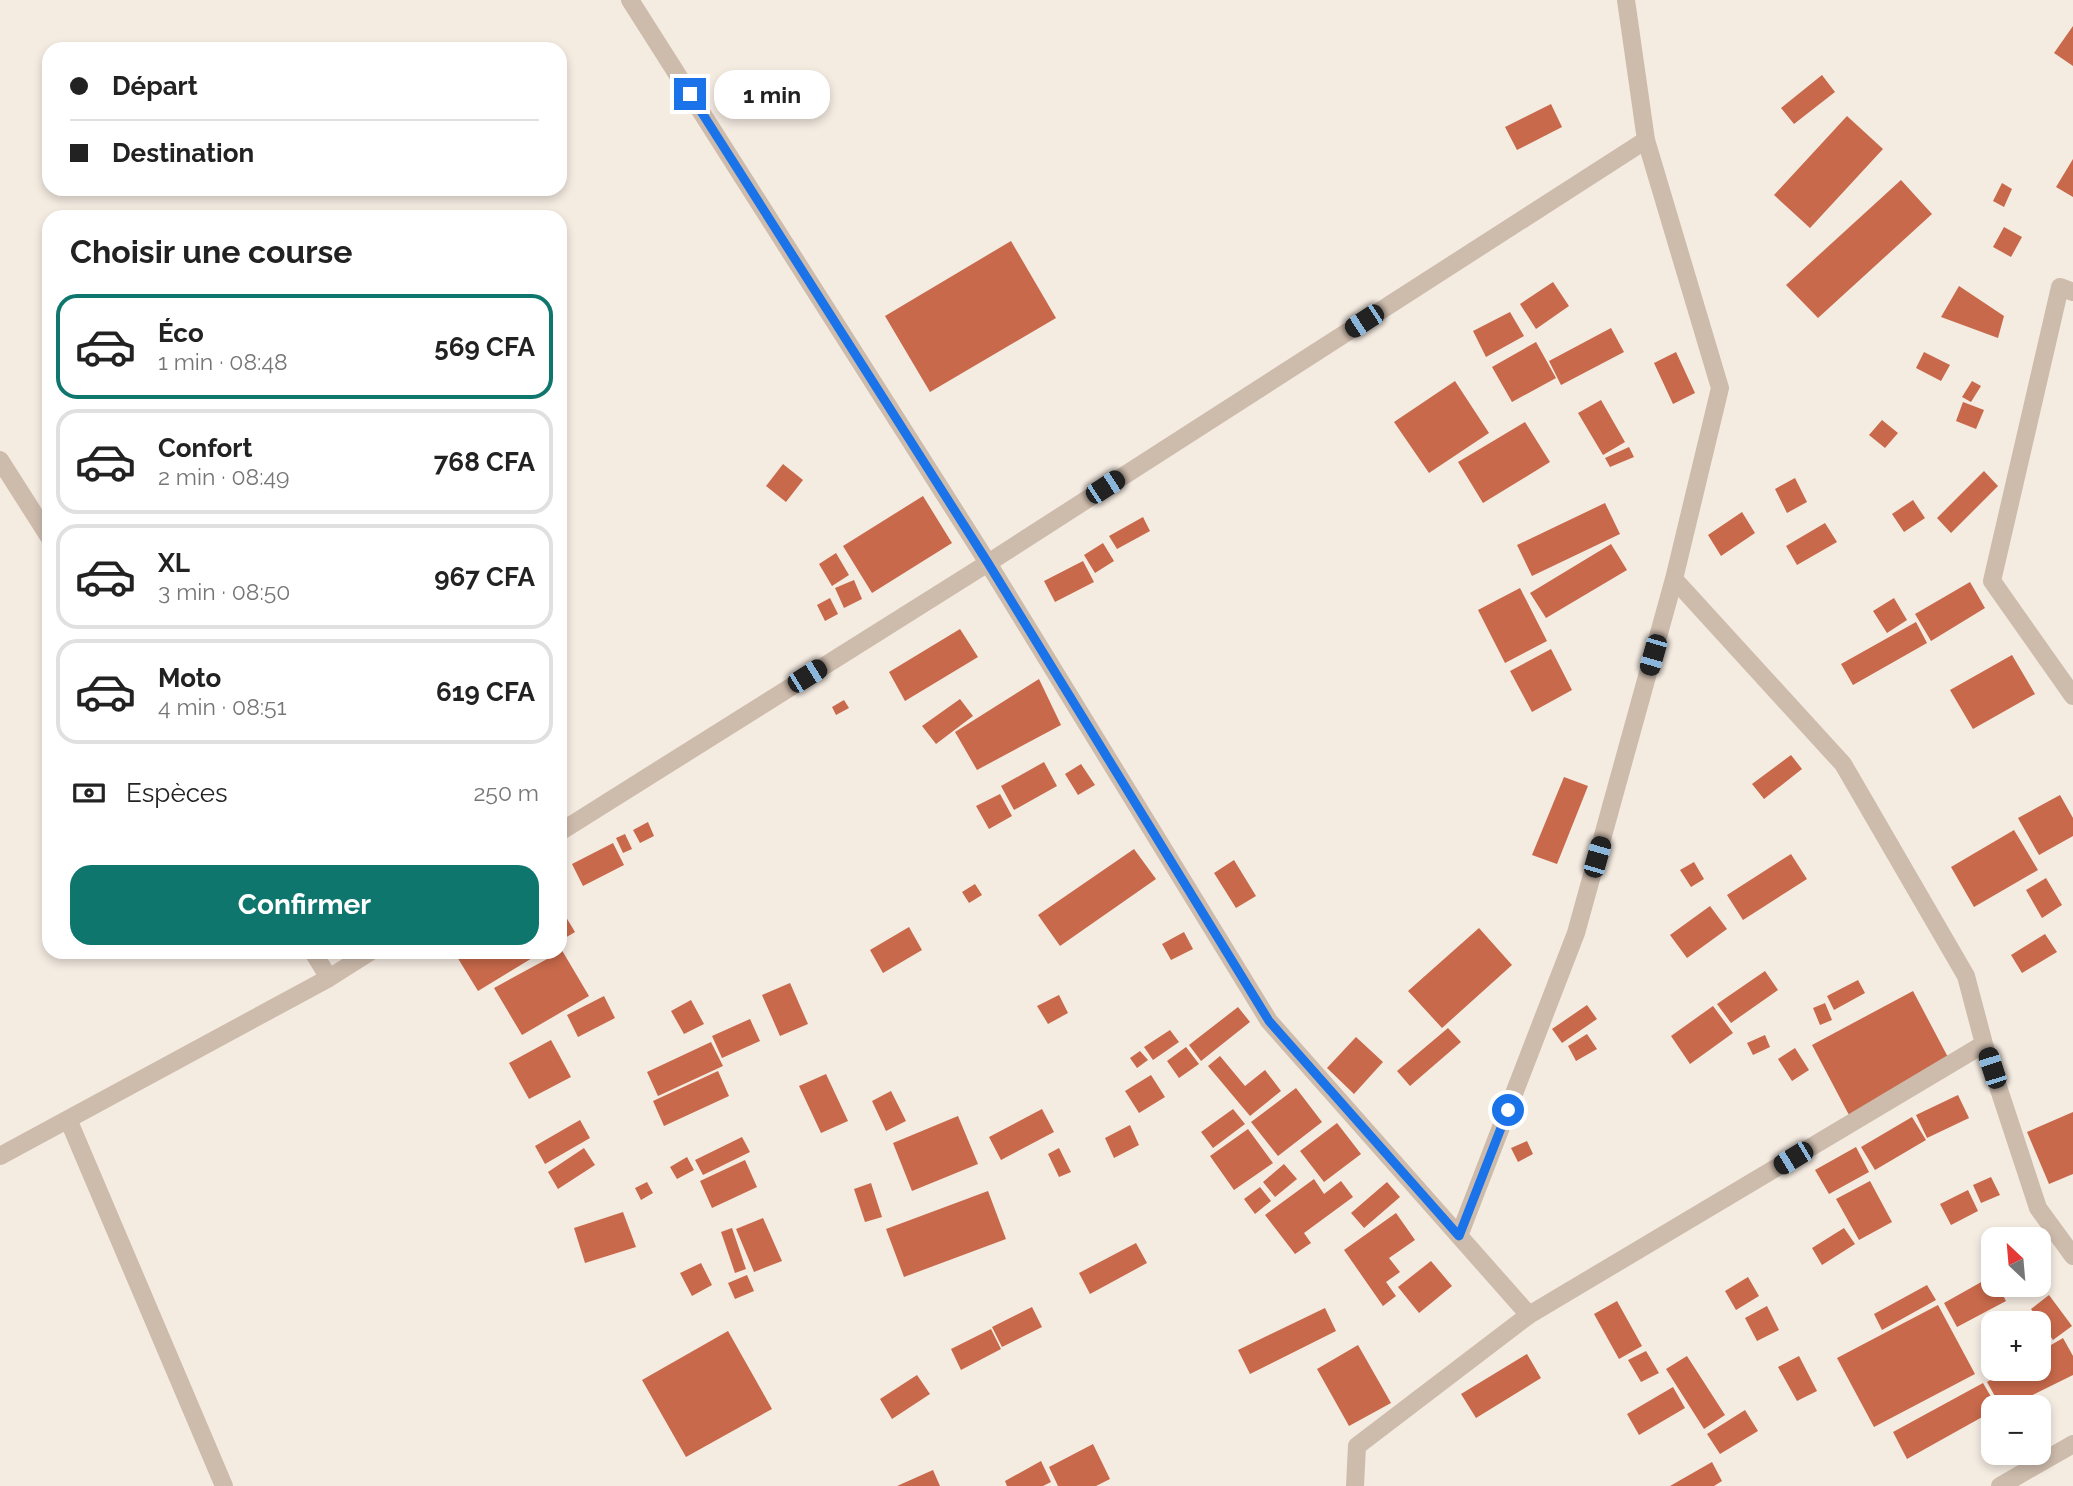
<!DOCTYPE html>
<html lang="fr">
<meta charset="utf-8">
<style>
:root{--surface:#fff;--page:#f6f6f6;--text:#222;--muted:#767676;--line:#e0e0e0;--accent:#0f766e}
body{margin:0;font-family:Raleway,sans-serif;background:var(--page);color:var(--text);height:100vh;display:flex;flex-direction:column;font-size:26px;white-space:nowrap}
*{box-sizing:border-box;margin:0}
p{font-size:23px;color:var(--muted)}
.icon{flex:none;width:38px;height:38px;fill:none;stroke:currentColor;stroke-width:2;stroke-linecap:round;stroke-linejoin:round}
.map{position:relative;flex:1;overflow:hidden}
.panel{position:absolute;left:42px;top:210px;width:525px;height:749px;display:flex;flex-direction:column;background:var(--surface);border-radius:21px;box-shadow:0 4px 10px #0003}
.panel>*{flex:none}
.top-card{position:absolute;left:42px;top:42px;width:525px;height:154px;border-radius:21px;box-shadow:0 4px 10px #0003;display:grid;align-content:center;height:154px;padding:0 28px;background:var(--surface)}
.needle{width:46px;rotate:334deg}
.controls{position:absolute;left:1981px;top:1227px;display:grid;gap:14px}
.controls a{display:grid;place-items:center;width:70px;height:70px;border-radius:14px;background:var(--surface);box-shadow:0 4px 10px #0003;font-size:35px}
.end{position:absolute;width:32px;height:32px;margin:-16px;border:9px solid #1a73e8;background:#fff;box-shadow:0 0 0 4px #fff}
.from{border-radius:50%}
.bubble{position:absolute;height:49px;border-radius:21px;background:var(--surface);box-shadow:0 4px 10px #0003;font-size:23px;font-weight:700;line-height:49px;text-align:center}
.car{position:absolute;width:21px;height:42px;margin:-21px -10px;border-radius:9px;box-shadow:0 0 5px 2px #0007;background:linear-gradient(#222 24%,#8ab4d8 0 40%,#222 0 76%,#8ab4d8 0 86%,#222 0)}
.top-card b{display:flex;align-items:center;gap:24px;height:66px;font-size:26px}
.top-card b+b{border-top:2px solid var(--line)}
.top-card i{width:18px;height:18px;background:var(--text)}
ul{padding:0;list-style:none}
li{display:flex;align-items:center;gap:21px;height:105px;margin:0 14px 10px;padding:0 14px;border:4px solid var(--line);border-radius:21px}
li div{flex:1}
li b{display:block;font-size:26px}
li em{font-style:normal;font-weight:700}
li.selected{border-color:var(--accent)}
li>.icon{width:63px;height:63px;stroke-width:1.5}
h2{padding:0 28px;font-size:32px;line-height:84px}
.pay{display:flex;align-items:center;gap:18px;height:77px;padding:0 28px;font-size:26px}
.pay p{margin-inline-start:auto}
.cta{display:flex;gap:14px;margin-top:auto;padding:14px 28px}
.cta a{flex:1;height:80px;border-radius:21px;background:var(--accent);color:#fff;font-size:28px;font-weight:700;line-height:80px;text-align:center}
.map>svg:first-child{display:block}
.building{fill:#c8694b}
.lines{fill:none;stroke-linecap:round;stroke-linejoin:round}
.minor{stroke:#cdbbac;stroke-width:18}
.route{stroke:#1a73e8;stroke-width:9}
</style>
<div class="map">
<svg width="2073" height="1486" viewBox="0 0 2073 1486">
<rect width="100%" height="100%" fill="#f4ebe1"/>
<!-- building -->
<path class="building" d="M2073,26V66L2054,53Z
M1822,75L1835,92L1794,124L1781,108Z
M1551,104L1562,127L1517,150L1505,127Z
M1847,116L1883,149L1810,228L1774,195Z
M2073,159V197L2056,187Z
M1901,180L1932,214L1818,318L1786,285Z
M2002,183L2012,189L2004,207L1993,201Z
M2004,227L2022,237L2011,257L1993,247Z
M1011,241L1056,318L930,392L885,316Z
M1553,282L1569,306L1536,329L1520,304Z
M1959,286L2004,316L1998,338L1941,317Z
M1510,312L1524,336L1486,357L1473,331Z
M1611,328L1624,352L1561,385L1549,361Z
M1536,342L1556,378L1512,402L1492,367Z
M1676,352L1695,393L1673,404L1654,363Z
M1924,352L1950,365L1941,381L1916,368Z
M1455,381L1489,433L1429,473L1394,422Z
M1972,381L1981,386L1971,402L1962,397Z
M1601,400L1625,442L1603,455L1578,413Z
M1963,402L1984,410L1976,429L1956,421Z
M1882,420L1898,433L1885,448L1869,435Z
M1525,422L1550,462L1483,503L1458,462Z
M1629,447L1634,457L1610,467L1605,458Z
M783,464L803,480L786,502L766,486Z
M1984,471L1998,486L1951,533L1937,518Z
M1795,478L1807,502L1787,513L1775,489Z
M923,496L952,543L872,593L843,546Z
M1913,500L1925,518L1904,532L1892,514Z
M1605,503L1620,534L1532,576L1517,545Z
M1742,512L1755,533L1721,556L1708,535Z
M1143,517L1150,531L1117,549L1109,536Z
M1825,523L1837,542L1797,565L1786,546Z
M1103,543L1114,561L1095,573L1084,555Z
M1611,544L1627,570L1546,618L1530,593Z
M836,553L849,575L832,586L819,564Z
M1083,561L1094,582L1055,602L1044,581Z
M854,580L862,599L844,608L835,588Z
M1970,582L1985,608L1931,641L1915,614Z
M1520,588L1547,641L1505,663L1478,610Z
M830,598L838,614L825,621L817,605Z
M1894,598L1907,620L1887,633L1873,611Z
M1916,622L1927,643L1853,685L1841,664Z
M960,629L978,657L905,701L889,672Z
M1551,649L1572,690L1532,712L1510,671Z
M2012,655L2035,694L1973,729L1950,690Z
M1039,679L1061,725L977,770L955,732Z
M960,699L973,716L936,744L922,726Z
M844,700L849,708L836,715L832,707Z
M1791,755L1802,769L1764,799L1752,784Z
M1044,762L1057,786L1014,810L1001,786Z
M1081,764L1095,785L1078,795L1065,774Z
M1564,777L1588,786L1557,864L1532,855Z
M1000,794L1012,816L989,829L976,806Z
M2060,795L2073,818V836L2039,855L2018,818Z
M648,822L654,836L640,843L633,830Z
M2014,830L2038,870L1974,907L1951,867Z
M625,834L632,849L623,853L616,838Z
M613,843L624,865L583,886L572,864Z
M1134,849L1156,879L1060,946L1038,915Z
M1791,854L1807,879L1743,920L1727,895Z
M1234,860L1256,896L1236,908L1214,873Z
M1694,862L1704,879L1691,887L1680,870Z
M2046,878L2062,905L2042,918L2026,890Z
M975,884L982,895L969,903L962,892Z
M1710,906L1727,929L1687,958L1670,935Z
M560,907L575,932L560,941Z
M909,927L922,950L883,973L870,950Z
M1479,928L1512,965L1442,1028L1408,991Z
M1184,932L1193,949L1171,960L1162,944Z
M2045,934L2057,952L2022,973L2011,955Z
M560,947L589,996L522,1035L494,988L560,952Z
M454,952H542L478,991Z
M1765,971L1778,990L1731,1023L1717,1004Z
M1858,980L1865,993L1834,1010L1827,996Z
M790,983L808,1024L780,1036L762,995Z
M1913,991L1950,1061L1849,1115L1812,1045Z
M1059,995L1068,1013L1048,1024L1037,1006Z
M604,996L615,1018L578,1037L567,1015Z
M691,1000L704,1024L684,1034L671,1011Z
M1825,1003L1832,1020L1820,1025L1813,1008Z
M1587,1005L1597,1019L1562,1043L1552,1029Z
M1713,1006L1733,1033L1690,1064L1671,1036Z
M1238,1007L1250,1022L1201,1061L1189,1045Z
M750,1019L760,1041L722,1058L712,1036Z
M1448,1028L1461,1042L1410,1086L1397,1071Z
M1170,1030L1179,1042L1153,1060L1144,1047Z
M1587,1034L1597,1049L1576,1061L1568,1046Z
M1765,1035L1770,1047L1753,1055L1747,1043Z
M1356,1037L1383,1062L1354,1094L1327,1068Z
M551,1040L571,1077L529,1099L509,1063Z
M711,1042L723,1066L658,1096L647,1072Z
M1186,1047L1199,1064L1179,1078L1167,1061Z
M1795,1048L1809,1070L1792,1081L1778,1059Z
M1140,1051L1148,1060L1137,1068L1130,1058Z
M1220,1056L1245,1086L1265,1070L1281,1091L1250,1116L1208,1066Z
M718,1071L729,1096L664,1126L653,1101Z
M826,1074L848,1121L821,1133L799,1086Z
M1151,1075L1165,1097L1139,1113L1125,1091Z
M1296,1088L1322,1122L1278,1156L1251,1122Z
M891,1091L906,1121L886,1131L872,1101Z
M1958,1095L1969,1118L1927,1138L1916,1115Z
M1042,1109L1054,1132L1001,1160L989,1137Z
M1233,1109L1245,1124L1213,1148L1201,1132Z
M2073,1112V1174L2049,1184L2027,1132Z
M958,1116L978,1164L912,1191L893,1143Z
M1912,1117L1926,1140L1875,1170L1861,1147Z
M580,1120L590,1138L545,1164L535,1146Z
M1337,1123L1361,1154L1324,1182L1300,1151Z
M1130,1125L1139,1145L1114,1158L1105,1138Z
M1248,1129L1273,1163L1234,1190L1210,1156Z
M742,1137L750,1152L703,1175L695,1160Z
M1527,1141L1533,1154L1518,1162L1511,1148Z
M1856,1147L1869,1172L1829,1194L1815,1170Z
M584,1148L595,1165L558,1189L548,1172Z
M1059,1148L1071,1172L1059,1177L1048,1154Z
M687,1157L694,1170L677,1179L670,1167Z
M745,1160L757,1187L712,1208L700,1181Z
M1284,1164L1297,1179L1275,1197L1263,1182Z
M1991,1177L2000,1195L1981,1203L1973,1185Z
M1314,1179L1324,1194L1341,1181L1353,1197L1304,1233L1311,1243L1295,1254L1265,1215Z
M1870,1181L1892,1222L1859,1240L1836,1199Z
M647,1182L653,1193L641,1200L635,1188Z
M1387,1182L1400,1197L1364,1228L1351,1213Z
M871,1183L882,1217L865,1222L854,1189Z
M1260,1187L1271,1201L1255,1214L1244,1199Z
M1968,1190L1978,1211L1951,1225L1940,1204Z
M988,1191L1006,1239L904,1277L886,1229Z
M623,1212L636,1247L585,1263L574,1228Z
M1396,1213L1415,1240L1389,1258L1400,1272L1386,1282L1396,1296L1383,1306L1344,1250Z
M763,1218L782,1261L754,1272L736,1229Z
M732,1228L746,1269L735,1273L721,1232Z
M1844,1228L1855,1244L1822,1265L1812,1248Z
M1136,1243L1147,1263L1090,1294L1079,1273Z
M1431,1261L1452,1286L1419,1313L1398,1287Z
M701,1263L712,1285L692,1296L680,1273Z
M747,1275L754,1291L735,1299L728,1283Z
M1992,1276L1993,1284H1997L2006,1301L1957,1327L1944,1303Z
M1748,1277L1759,1296L1736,1310L1725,1291Z
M1927,1285L1936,1300L1882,1330L1874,1314Z
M2049,1295L2072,1326L2053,1340L2031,1309Z
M1617,1301L1642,1346L1619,1359L1594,1314Z
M1938,1305L1975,1374L1874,1427L1837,1358Z
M1767,1306L1779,1330L1757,1341L1745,1318Z
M1032,1307L1042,1327L1002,1347L992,1327Z
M1325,1308L1336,1331L1250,1374L1238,1350Z
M991,1329L1001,1349L961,1370L951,1349Z
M728,1331L772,1409L686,1457L642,1380Z
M2063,1338L2073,1356V1375L2008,1407H2001L1987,1382L2011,1368H2039V1352Z
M1358,1345L1391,1403L1349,1426L1317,1369Z
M1646,1351L1659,1373L1641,1382L1628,1360Z
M1527,1354L1541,1378L1476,1418L1461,1394Z
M1687,1356L1725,1415L1704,1429L1666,1369Z
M1799,1356L1817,1391L1797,1401L1778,1367Z
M917,1375L930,1394L892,1419L880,1399Z
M1983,1383L1997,1407H1993V1411L1907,1459L1893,1432Z
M1673,1387L1685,1408L1639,1435L1627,1414Z
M1745,1410L1758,1431L1720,1454L1707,1434Z
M1093,1444L1110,1479L1096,1486H1058L1049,1467Z
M1041,1461L1051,1482L1043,1486H1007L1005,1481Z
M1712,1462L1722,1481L1714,1486H1670Z
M933,1470L940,1486H897Z"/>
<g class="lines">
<!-- minor -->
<path class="minor" d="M630,0L988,563L1269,1021L1529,1315
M2073,292L2060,287L1992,581L2073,696
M0,460L49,537
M1674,579L1843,764L1966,976L1984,1044L2038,1208L2073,1256
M560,832L988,563L1646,140
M313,952L329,978
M68,1119L224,1486
M0,1156L329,978L370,952
M1459,1236L1576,933L1674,579L1720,388L1646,140L1626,0
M1355,1486L1357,1446L1529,1315L1984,1044
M2000,1486L2073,1444"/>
</g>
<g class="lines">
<!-- route -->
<path class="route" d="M690,94L988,563L1269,1021L1459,1236L1508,1110"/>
</g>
</svg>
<div class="controls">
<a><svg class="needle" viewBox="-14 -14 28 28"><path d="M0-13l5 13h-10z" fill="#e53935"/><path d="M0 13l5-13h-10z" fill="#767676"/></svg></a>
<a>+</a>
<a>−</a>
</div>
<i class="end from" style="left:1508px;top:1110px"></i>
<i class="end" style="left:690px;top:94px"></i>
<div class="bubble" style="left:714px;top:70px;width:116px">1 min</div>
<i class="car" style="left:1364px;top:321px;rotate:237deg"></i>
<i class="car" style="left:1105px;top:487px;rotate:57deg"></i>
<i class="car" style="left:1653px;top:655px;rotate:196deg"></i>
<i class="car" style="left:807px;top:676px;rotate:58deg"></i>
<i class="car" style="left:1597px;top:857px;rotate:16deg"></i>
<i class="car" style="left:1992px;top:1068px;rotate:342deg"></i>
<i class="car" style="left:1793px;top:1158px;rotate:239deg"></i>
<div class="top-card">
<b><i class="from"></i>Départ</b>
<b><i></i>Destination</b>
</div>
<section class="panel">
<h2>Choisir une course</h2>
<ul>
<li class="selected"><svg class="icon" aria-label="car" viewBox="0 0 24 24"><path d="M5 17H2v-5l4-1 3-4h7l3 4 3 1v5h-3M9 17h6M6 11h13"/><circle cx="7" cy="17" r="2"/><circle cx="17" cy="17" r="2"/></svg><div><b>Éco</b><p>1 min · 08:48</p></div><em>569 CFA</em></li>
<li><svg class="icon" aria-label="car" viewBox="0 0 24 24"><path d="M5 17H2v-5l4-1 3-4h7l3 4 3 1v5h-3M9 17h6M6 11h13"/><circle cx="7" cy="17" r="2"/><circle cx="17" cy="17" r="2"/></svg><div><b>Confort</b><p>2 min · 08:49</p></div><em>768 CFA</em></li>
<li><svg class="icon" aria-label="car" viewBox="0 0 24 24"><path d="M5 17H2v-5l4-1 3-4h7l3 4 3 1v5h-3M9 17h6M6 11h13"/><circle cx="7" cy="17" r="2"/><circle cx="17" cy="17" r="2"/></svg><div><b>XL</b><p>3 min · 08:50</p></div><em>967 CFA</em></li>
<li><svg class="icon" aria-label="car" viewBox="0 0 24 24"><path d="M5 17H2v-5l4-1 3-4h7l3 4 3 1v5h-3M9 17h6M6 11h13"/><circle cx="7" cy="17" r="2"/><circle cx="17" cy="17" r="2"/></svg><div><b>Moto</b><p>4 min · 08:51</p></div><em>619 CFA</em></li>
</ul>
<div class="pay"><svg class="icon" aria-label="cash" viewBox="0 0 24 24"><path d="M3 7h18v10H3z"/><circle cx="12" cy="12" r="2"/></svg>Espèces<p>250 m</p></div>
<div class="cta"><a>Confirmer</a></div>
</section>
</div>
